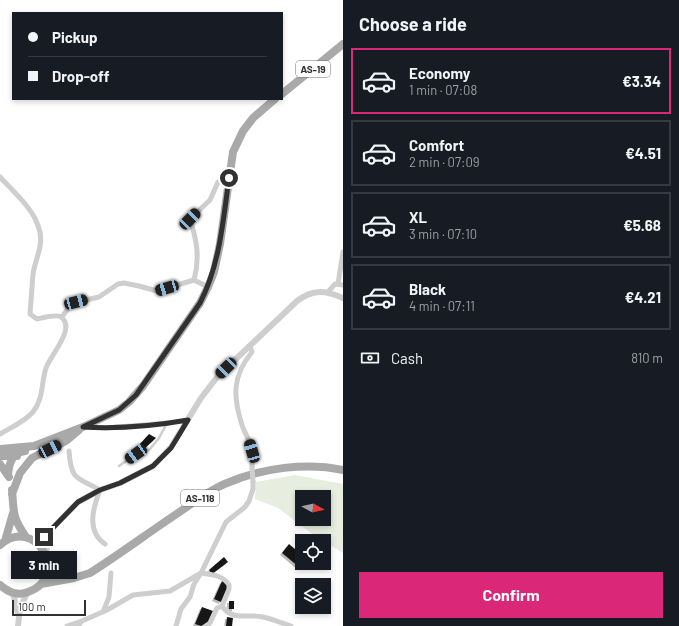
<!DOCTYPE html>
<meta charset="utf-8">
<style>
:root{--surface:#171b24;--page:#20242c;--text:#f1f3f6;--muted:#9ea1a6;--line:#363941;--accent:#db2777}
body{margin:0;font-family:Barlow,sans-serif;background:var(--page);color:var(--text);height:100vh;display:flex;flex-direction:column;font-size:15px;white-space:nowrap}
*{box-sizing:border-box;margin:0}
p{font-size:13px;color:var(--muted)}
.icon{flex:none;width:22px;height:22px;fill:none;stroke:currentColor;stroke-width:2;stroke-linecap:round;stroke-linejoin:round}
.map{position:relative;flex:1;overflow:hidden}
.details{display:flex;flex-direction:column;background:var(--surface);width:336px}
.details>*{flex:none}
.top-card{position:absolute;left:12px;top:12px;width:271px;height:88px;border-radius:0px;box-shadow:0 2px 6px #0003;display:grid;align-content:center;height:88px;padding:0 16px;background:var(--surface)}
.needle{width:26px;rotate:98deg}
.tools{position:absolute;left:295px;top:490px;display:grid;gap:8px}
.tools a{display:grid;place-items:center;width:36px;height:36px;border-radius:0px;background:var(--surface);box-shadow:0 2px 6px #0003;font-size:20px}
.scale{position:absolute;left:12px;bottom:10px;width:74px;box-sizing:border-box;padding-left:4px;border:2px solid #313131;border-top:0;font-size:11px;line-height:14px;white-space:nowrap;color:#313131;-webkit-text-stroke:3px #fff;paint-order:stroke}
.end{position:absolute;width:18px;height:18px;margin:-9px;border:5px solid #313131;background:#fff;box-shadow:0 0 0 2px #fff}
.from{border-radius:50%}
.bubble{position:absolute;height:28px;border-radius:0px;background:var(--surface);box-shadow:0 2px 6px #0003;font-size:13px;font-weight:700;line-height:28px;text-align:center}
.car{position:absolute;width:12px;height:24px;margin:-12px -6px;border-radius:5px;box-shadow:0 0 3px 1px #0007;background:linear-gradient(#222 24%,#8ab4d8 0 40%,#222 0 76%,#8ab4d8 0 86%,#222 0)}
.top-card b{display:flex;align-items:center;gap:14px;height:38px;font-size:15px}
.top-card b+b{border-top:1px solid var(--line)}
.top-card i{width:10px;height:10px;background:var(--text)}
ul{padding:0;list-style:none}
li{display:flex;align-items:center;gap:12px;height:66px;margin:0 8px 6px;padding:0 8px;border:2px solid var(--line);border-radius:0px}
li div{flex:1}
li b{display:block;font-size:15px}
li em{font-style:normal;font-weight:700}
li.selected{border-color:var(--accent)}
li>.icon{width:36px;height:36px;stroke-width:1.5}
h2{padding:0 16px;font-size:18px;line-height:48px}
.pay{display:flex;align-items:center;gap:10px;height:44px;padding:0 16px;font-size:15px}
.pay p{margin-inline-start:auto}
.button{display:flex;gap:8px;margin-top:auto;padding:8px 16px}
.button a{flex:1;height:46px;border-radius:0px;background:var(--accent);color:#fff;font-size:16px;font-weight:700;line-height:46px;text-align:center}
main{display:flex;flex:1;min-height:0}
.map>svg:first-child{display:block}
.green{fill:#e7eddf;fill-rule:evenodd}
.building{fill:#181818;filter:url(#shadow)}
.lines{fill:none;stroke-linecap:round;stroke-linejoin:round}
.service{stroke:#cecece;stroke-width:2.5}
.minor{stroke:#cecece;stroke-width:5}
.tertiary{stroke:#cecece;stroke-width:6}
.primary{stroke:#a9a9a9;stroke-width:8}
.minor-bridge{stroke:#cecece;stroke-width:5}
.route{stroke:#313131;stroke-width:5}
.labels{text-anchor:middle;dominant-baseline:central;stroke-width:4;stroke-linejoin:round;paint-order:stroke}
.shield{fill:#fff;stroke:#6f6f6f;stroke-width:1}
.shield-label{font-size:10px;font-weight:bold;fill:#313131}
</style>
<main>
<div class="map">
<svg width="343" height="626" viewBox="0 0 343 626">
<defs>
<filter id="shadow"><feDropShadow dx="-2" dy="2" stdDeviation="0" flood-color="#0004"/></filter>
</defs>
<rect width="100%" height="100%" fill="#fff"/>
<!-- green -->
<path class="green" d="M295,475L343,484V553L311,533L278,508L255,499L256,482ZM302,497H324V519H302Z"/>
<!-- building -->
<path class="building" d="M149,434L156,438L144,449L143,447L140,449L139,446L141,445L140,444Z
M289,544L302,555L299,560L302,564L299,567L282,553Z
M224,557L228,562L212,574L209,570Z
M222,581L226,583L228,588L221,602L214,599Z
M229,601H234V609H229Z
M202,607L213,611L208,622L201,626L195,624Z
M227,617L233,618L232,626H226Z"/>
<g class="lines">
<!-- service -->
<path class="service" d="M119,466L136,454L142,455L150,449L159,438L167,423L187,421"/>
<!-- minor -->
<path class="minor" d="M0,177C12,190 31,207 37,223C46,243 36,255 33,274C32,287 31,301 30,314L37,319C42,318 57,314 61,317C77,328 49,357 46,368C41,383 44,398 33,412C24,422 12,427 0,434
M194,280C200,258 197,241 190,219L210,200L218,182L229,178
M338,284L343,252
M328,292L335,284L343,285
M62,317L69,307L77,302L99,297L118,284L124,283L139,286L157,291L194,280L208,287
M250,346L252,352C232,376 233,397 242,425C245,434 251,442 252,451C253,456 252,462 252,467
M84,427L106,428L167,423
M69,451C71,481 77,477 100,490C93,508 86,531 105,544
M222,606C233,622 247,613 263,617C272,619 282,623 291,626
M103,612L109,597L111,573
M67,626L82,621
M78,626L82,621L107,610L133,595L170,591L201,573L226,522L245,507L249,501L253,489V482
M176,626L181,609L190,597L194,584L201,573C212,575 223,575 229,585V589L222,606L217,608L210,623L206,626"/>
<!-- tertiary -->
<path class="tertiary" d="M34,540L44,537L78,502L100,490L120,483L153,466L171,447L201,398L218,376L297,301C313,289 325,290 343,298
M46,553L48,541L52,531
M13,593L18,614
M18,626L20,608L27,593"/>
<!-- primary -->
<path class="primary" d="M282,94L343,44
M0,449L34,446L83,427L119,410L129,402L143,386L200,303L208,287L214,272L220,244L233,152L243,131L253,118L275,99
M0,456H17
M0,464L9,477
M8,475C9,463 12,453 25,451
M12,490C14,513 12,517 26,537
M12,494L20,473L32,458L66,441L79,430
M5,541L13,513
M0,545C35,514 71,577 28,592C18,596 8,592 0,585
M48,563L60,571L73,578
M41,584L74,578L90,573C120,554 148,533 178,513C193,503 209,490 227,483C262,468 306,462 343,470"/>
<!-- minor-bridge -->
<path class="minor-bridge" d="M252,467L253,482"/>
</g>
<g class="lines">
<!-- route -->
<path class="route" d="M44,537L78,502L100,490L120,483L153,466L171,448L188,420C154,426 118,429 83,427L119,410L136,395L200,303C220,264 223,221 229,178"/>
</g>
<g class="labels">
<!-- shield labels -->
<g class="shield">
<rect x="296" y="61" width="34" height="16" rx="3"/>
<rect x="181" y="490" width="38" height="16" rx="3"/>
</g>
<g class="shield-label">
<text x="313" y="69">AS-19</text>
<text x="200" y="498">AS-118</text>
</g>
</g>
</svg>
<div class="tools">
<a><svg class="needle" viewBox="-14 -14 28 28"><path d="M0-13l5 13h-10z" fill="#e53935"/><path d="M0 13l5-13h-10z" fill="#9ea1a6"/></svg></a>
<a><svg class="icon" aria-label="locate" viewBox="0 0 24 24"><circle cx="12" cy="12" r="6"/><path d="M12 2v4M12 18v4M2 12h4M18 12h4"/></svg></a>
<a><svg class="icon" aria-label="layers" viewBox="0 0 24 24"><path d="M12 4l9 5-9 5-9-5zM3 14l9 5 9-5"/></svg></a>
</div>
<div class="scale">100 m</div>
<i class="end from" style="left:229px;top:178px"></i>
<i class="end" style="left:44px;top:537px"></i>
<div class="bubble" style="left:11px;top:551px;width:66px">3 min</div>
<i class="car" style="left:190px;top:219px;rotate:45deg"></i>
<i class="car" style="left:167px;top:288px;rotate:254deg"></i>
<i class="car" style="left:76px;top:302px;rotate:75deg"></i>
<i class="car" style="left:226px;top:368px;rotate:226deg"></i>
<i class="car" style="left:50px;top:449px;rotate:64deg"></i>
<i class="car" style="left:252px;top:451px;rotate:344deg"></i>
<i class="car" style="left:136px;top:454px;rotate:235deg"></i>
<div class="top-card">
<b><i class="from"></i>Pickup</b>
<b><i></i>Drop-off</b>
</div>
</div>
<section class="details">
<h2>Choose a ride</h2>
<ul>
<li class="selected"><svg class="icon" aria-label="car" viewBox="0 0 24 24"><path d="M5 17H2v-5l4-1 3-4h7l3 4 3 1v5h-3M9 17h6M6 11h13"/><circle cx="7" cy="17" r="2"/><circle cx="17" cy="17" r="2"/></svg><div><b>Economy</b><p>1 min · 07:08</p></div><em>€3.34</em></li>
<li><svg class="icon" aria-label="car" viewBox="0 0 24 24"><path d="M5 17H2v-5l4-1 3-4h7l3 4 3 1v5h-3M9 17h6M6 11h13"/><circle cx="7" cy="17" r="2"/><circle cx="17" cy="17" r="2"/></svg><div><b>Comfort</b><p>2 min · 07:09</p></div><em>€4.51</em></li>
<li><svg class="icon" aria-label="car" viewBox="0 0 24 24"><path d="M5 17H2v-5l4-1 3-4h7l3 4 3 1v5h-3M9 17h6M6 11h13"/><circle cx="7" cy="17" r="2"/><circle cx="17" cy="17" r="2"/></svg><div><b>XL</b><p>3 min · 07:10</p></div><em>€5.68</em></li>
<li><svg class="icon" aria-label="car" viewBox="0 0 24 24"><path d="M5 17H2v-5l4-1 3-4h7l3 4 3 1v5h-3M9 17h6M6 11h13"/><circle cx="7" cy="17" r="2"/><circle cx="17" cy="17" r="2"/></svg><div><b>Black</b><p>4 min · 07:11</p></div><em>€4.21</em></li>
</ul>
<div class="pay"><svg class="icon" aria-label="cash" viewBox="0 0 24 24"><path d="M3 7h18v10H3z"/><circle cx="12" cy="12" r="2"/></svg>Cash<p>810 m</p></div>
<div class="button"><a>Confirm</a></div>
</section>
</main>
